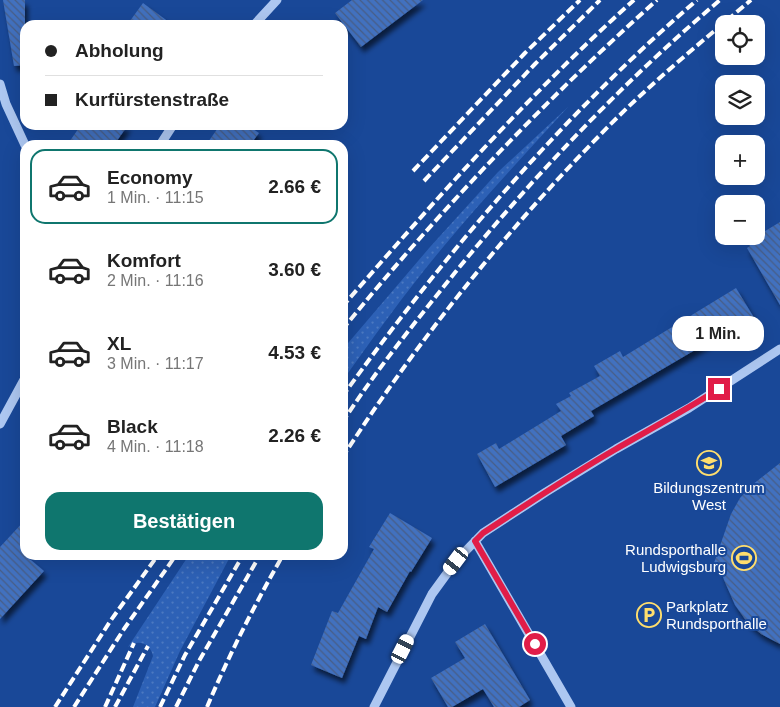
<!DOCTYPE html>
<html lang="de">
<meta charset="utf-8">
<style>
:root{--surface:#fff;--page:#f6f6f6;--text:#222;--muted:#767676;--line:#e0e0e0;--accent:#0f766e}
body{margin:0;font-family:Helvetica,sans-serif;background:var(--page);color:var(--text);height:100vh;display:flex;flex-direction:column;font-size:19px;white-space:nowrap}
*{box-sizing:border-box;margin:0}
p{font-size:16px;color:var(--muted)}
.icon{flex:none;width:28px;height:28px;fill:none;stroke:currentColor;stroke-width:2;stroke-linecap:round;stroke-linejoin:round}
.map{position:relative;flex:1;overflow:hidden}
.side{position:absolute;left:20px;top:140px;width:328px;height:420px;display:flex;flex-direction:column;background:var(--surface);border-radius:15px;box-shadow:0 5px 20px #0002}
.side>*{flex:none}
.hud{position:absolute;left:20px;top:20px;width:328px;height:110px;border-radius:15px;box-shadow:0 5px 20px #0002;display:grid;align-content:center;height:110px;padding:0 25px;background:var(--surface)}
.buttons{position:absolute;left:715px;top:15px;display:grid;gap:10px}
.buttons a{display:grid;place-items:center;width:50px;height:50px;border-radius:10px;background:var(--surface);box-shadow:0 5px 20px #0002;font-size:25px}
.end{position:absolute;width:22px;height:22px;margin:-11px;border:6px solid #e11d48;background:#fff;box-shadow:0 0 0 2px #fff}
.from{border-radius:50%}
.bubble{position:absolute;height:35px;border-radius:15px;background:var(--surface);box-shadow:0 5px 20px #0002;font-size:16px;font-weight:700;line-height:35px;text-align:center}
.car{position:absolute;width:15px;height:30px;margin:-15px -8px;border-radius:6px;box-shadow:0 0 4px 1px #0007;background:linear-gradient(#fff 24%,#345 0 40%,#fff 0 76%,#345 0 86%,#fff 0)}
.hud b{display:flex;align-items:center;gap:18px;height:48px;font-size:19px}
.hud b+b{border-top:1px solid var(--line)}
.hud i{width:12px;height:12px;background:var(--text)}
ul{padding:9px 0 0;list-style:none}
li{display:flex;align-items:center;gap:15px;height:75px;margin:0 10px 8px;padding:0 15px;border:2px solid transparent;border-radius:15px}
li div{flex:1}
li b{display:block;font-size:19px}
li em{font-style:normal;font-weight:700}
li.selected{border-color:var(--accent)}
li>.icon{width:45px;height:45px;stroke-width:1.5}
.cta{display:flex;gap:10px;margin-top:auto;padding:10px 25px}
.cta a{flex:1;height:58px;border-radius:15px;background:var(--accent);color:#fff;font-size:20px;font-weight:700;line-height:58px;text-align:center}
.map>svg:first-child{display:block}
.grass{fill:url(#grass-dots)}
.building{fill:url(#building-back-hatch);filter:url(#shadow)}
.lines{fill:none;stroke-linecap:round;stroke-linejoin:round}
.minor{stroke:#adc7f1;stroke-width:9}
.rail{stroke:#fff;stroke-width:4;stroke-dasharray:9 4;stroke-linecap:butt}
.route{stroke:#e11d48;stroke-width:6}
.labels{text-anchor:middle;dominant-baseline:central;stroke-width:4;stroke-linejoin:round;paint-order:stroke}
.poi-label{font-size:15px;fill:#fff;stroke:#194898}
</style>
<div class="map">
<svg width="780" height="707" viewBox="0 0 780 707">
<defs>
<pattern id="grass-dots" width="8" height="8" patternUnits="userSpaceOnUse" patternTransform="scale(1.25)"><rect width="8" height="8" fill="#2d61b6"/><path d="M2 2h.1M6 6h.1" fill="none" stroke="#4c79c1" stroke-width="1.8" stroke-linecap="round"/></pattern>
<pattern id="building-back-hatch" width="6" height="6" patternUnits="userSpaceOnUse" patternTransform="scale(1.25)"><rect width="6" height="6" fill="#4271bf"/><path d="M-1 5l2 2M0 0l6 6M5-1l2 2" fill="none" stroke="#475e86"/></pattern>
<filter id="shadow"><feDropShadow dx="3" dy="5.5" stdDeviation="2.5" flood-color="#0009"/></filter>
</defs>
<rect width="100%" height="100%" fill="#194898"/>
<!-- grass -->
<path class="grass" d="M568,107C526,153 483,199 444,246C408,289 375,335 343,380V349L430,247L498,172Z
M189,555H231L180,651L155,707H133L153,656C151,644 138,638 128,647Z"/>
<!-- building -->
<path class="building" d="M3,0H25V65L14,66Z
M352,0H423L361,47L335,13Z
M143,3L173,25H127Z
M81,125H128L114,145H67Z
M220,125H247L259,133L250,145H206Z
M780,222V305L747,248L750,246L747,242Z
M736,288L753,316L591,411L594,416L561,436L566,445L495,487L477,454L496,443L499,449L561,411L556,404L571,396L569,393L600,376L594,366L620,351L623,357Z
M780,463V644L761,634L747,622L735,605L724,580L720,566H713L731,514L740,498L752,485Z
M390,513L432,538L411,572L410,571L387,612L378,607L366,639L359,636L342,678L311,665L332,611L338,613L374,549L369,547Z
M25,520V555L44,571L0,619V547Z
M485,624L530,700L519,707H494L483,689L452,707H448L431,678L465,658L455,642Z"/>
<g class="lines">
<!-- minor -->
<path class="minor" d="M254,25L277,0
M0,84L6,104L25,145
M160,145L173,125
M0,424L25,378
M475,541L571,707
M374,707L432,594L456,561L483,533L546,492L616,449L689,408L780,349"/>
<!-- rail -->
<path class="rail" d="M413,171L525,53L580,0
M424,181L535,64L600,0
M342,307C435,200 529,94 634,0
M342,330C438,212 544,101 657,0
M342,397C446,252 562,116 697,0
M342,423C371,378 404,336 437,295C522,188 616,88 720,0
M342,458C416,343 503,234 599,136C646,87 699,44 751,0
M55,707L111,620L158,555
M74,707L124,629L176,555
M105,707L134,643
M115,707L148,646
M160,707L185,655L243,555
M176,707L199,661L260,555
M207,707C229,655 255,604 283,555"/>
</g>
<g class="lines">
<!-- route -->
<path class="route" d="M535,644L475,541L483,533C527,504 571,475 616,449C651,429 685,410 719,389"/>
</g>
<!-- icons -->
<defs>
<symbol id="school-ring" viewBox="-11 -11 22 22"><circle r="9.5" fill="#194898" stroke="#ffde6d" stroke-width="1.5"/><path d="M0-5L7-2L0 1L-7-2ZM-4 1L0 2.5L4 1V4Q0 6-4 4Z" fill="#ffde6d"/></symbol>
<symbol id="stadium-ring" viewBox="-11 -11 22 22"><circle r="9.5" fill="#194898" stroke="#ffde6d" stroke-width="1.5"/><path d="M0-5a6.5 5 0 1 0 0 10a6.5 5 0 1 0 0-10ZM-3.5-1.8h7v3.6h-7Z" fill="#ffde6d"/></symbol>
<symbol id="parking-ring" viewBox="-11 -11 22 22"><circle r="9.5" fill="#194898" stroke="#ffde6d" stroke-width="1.5"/><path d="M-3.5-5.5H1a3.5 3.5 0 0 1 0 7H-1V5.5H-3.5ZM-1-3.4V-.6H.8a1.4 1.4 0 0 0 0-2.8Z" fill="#ffde6d"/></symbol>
</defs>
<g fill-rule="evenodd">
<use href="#school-ring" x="695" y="449" width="28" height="28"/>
<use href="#stadium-ring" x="730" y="544" width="28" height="28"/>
<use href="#parking-ring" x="635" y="601" width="28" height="28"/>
</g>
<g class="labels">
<!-- poi labels -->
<g class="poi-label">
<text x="709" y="487">Bildungszentrum<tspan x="709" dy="17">West</tspan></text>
<text x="726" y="549" text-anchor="end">Rundsporthalle<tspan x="726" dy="17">Ludwigsburg</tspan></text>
<text x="666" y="606" text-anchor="start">Parkplatz<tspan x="666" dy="17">Rundsporthalle</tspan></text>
</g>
</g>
</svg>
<div class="buttons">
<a><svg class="icon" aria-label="locate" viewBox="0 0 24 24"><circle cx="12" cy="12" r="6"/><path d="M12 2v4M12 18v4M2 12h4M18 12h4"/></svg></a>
<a><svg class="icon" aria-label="layers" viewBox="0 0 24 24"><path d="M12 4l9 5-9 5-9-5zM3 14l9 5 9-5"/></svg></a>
<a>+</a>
<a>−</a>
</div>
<i class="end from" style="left:535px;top:644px"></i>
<i class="end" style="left:719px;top:389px"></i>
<div class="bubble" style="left:672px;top:316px;width:92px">1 Min.</div>
<i class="car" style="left:456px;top:561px;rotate:217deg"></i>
<i class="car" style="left:403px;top:649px;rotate:27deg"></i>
<div class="hud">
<b><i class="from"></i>Abholung</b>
<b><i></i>Kurfürstenstraße</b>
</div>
<section class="side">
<ul>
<li class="selected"><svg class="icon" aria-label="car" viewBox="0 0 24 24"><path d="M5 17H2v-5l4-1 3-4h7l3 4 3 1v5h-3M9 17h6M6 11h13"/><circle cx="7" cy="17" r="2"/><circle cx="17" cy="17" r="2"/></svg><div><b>Economy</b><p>1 Min. · 11:15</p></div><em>2.66 €</em></li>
<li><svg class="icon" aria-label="car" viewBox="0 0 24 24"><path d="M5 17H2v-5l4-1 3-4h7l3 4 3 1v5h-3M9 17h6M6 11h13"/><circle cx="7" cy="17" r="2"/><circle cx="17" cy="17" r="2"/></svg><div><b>Komfort</b><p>2 Min. · 11:16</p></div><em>3.60 €</em></li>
<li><svg class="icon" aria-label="car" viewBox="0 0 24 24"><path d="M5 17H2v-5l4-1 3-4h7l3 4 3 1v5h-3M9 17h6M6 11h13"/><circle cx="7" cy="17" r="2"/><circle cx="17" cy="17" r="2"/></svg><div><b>XL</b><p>3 Min. · 11:17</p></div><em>4.53 €</em></li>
<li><svg class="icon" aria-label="car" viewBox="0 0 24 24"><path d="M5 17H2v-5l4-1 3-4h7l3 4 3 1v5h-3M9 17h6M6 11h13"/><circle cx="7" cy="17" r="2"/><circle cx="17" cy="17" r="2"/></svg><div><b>Black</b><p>4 Min. · 11:18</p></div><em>2.26 €</em></li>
</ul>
<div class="cta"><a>Bestätigen</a></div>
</section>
</div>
